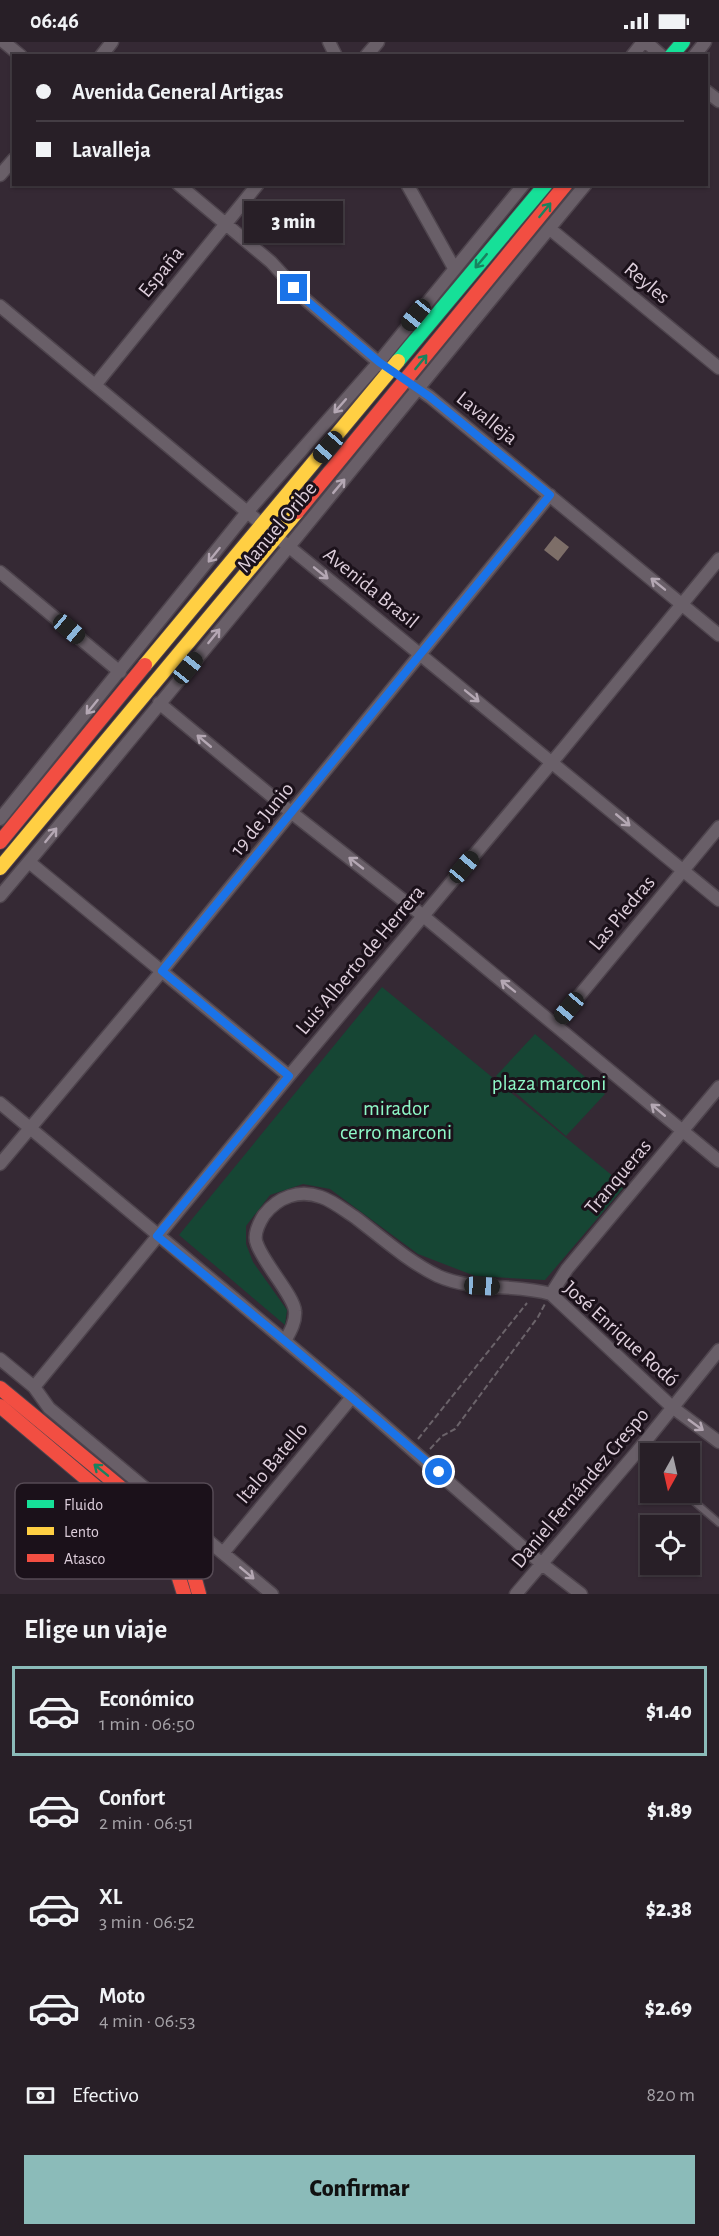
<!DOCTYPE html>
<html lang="es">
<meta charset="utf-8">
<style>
:root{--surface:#281f27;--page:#30272f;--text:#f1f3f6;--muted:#a5a2a7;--line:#443d44;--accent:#8bbbb9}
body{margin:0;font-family:"Alegreya Sans",sans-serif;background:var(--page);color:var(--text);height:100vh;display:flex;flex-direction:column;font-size:22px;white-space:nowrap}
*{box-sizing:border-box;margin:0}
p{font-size:20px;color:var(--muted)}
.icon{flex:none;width:33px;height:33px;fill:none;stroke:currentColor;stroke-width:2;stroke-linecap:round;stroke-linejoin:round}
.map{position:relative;height:1552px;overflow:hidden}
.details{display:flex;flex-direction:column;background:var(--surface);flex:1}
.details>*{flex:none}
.guide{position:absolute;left:12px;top:12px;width:696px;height:132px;border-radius:0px;box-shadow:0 2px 4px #0004,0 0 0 2px var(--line);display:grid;align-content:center;height:132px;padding:0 24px;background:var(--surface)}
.needle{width:39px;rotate:188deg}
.fabs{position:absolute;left:640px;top:1401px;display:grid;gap:12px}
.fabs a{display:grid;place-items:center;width:60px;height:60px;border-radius:0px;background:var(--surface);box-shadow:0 2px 4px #0004,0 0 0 2px var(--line);font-size:30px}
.end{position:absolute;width:27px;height:27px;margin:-14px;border:8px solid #1a73e8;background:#fff;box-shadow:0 0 0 3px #fff}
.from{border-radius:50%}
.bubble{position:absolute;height:42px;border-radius:0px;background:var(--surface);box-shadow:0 2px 4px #0004,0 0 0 2px var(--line);font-size:20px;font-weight:800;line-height:42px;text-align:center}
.car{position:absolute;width:18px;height:36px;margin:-18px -9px;border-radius:8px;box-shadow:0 0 4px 2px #0007;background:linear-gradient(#222 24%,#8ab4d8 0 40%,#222 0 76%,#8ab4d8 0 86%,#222 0)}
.guide b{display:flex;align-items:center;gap:21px;height:57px;font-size:22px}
.guide b+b{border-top:2px solid var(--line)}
.guide i{width:15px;height:15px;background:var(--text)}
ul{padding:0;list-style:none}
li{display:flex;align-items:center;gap:18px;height:90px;margin:0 12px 9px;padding:0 12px;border:3px solid transparent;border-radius:0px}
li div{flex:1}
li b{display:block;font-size:22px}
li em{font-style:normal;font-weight:800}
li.active{border-color:var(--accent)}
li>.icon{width:54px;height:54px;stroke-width:1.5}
h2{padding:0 24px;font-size:27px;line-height:72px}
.pay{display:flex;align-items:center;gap:15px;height:66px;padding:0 24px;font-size:22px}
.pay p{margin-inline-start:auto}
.button{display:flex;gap:12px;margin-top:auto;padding:12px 24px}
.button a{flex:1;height:69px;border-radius:0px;background:var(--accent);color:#111;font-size:24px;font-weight:800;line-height:69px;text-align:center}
.status{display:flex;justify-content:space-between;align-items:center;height:42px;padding:0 30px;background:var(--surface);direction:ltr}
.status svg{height:16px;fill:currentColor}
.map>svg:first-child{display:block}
.green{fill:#164634}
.building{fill:#7d6e68}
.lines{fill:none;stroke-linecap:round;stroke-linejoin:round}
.lane-casing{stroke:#4e444d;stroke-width:9}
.street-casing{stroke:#4e444d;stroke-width:15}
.fast-casing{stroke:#4e444d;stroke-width:16}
.slow-casing{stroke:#4e444d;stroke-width:16}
.jam-casing{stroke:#4e444d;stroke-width:16}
.path{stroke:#6b636a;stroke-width:2;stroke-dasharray:6 3;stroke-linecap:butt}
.lane{stroke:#695f68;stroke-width:6}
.street{stroke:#695f68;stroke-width:12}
.fast{stroke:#16e098;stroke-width:14}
.slow{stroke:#ffcf43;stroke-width:14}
.jam{stroke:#f24e42;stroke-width:14}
.oneway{stroke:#18835f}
.oneway2{stroke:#b4a7b3}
.route{stroke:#1a73e8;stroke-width:8}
.labels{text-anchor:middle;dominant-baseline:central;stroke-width:6;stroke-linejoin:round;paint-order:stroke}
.street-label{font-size:21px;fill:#ddcedb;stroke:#1b111a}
.park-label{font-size:21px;fill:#8ef8c7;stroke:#1b111a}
.key{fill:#1b111a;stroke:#554a54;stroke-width:1.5}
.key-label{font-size:16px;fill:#ddcedb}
</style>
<div class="status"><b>06:46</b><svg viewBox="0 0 49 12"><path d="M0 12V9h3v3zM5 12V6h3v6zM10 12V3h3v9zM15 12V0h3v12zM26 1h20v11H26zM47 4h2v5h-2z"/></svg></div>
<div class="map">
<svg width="719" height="1552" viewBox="0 0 719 1552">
<rect width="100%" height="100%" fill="#352934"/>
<!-- green -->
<path class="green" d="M382,945L625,1144L545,1238L475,1234L418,1212L330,1147L303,1142L270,1153L246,1184V1202L253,1220L287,1268L285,1283L179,1193Z
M535,992L605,1052L566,1094L496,1034Z"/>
<!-- building -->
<path class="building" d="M555,494L569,505L558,519L544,508Z"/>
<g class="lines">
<defs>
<path id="lane" d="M636,1412L651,1424
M683,1450L719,1481"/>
<path id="street" d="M4,0L21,14
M329,0L336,14
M646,0L662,14
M101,14L112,0
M366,14L378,0
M632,14L643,0
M694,14L705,0
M706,49L719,59
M0,133L14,117
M178,142L271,220L306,258L383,324
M407,142L454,226
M550,187L719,326
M0,264L288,504L719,858
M96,342L258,142
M413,343L430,355L719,593
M0,530L120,630
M159,661L292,771L422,873L719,1119
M0,777L248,469L379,320L524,142
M29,820L289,1034
M0,854C198,619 390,379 586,142
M555,983L719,785
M0,1061L352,1355L542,1522L581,1552
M0,1122L162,929L550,453
M551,1252L567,1227L719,1045
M285,1299C290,1290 296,1280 295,1269C294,1254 264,1222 257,1202C253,1193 259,1181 264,1173C278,1155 299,1147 321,1155C333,1159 345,1169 356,1176C382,1196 409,1220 438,1234C474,1250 514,1241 551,1252L672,1365L719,1400
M0,1317L34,1345L49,1366L272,1552
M34,1345L289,1034L563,707L719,517
M223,1511L352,1355
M516,1552L636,1411L719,1308"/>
<path id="fast" d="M671,14L683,0
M398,319L546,142"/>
<path id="slow" d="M145,623L398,319
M0,826L297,470"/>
<path id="jam" d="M297,470L566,142
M0,800L145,623
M0,1346L161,1479C181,1501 192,1523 199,1552
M0,1364L160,1499L174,1520L184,1552"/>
</defs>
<!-- lane casing -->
<use href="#lane" class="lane-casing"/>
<!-- street casing -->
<use href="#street" class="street-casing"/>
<!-- fast casing -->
<use href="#fast" class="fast-casing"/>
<!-- slow casing -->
<use href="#slow" class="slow-casing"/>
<!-- jam casing -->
<use href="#jam" class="jam-casing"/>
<!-- path -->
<path class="path" d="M418,1397L527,1261
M430,1407L442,1394L455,1387L538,1275L545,1262"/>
<!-- lane -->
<use href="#lane" class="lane"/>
<!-- street -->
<use href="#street" class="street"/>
<!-- fast -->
<use href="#fast" class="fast"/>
<!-- slow -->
<use href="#slow" class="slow"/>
<!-- jam -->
<use href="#jam" class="jam"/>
</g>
<!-- one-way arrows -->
<defs><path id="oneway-shaft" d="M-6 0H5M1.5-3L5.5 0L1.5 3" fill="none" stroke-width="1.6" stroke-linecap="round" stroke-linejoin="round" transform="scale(1.5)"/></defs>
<g class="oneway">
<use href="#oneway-shaft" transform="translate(545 168) rotate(-51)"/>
<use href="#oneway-shaft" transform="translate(481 219) rotate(130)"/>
<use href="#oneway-shaft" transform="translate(421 320) rotate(-51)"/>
<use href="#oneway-shaft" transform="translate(101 1428) rotate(-141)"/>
</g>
<g class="oneway2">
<use href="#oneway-shaft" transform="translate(340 364) rotate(131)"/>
<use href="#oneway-shaft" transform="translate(339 444) rotate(-50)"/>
<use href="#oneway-shaft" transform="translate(214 513) rotate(129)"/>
<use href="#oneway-shaft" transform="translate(321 531) rotate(39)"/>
<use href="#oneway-shaft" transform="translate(658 542) rotate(-141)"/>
<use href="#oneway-shaft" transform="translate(214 594) rotate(-51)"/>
<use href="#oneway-shaft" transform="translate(472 654) rotate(39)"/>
<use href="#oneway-shaft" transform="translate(92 665) rotate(129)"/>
<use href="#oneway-shaft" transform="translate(204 699) rotate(-140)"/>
<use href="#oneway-shaft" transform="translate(623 778) rotate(40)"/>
<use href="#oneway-shaft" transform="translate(51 793) rotate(-51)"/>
<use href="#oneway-shaft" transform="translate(356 821) rotate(-142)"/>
<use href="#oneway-shaft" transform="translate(508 944) rotate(-141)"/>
<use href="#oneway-shaft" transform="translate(658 1068) rotate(-140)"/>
<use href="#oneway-shaft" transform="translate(696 1383) rotate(36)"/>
<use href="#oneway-shaft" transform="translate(247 1531) rotate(40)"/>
</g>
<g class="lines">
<!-- route -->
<path class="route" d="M294,246L306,258L379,320L430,355L550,453L162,929L289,1034L157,1194L285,1299L439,1430"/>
</g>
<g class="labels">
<!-- street labels -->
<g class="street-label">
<text transform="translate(161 230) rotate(-51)">España</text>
<text transform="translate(647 241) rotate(40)">Reyles</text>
<text transform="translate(487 376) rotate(39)">Lavalleja</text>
<text transform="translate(277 485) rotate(-50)">Manuel Oribe</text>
<text transform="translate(371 546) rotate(39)">Avenida Brasil</text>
<text transform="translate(262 777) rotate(-51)">19 de Junio</text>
<text transform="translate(622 871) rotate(-50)">Las Piedras</text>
<text transform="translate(360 918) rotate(-50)">Luis Alberto de Herrera</text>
<text transform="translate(618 1135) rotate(-50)">Tranqueras</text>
<text transform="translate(621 1292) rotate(42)">José Enrique Rodó</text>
<text transform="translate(272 1421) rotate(-50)">Italo Batello</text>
<text transform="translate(580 1446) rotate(-50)">Daniel Fernández Crespo</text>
</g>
<!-- park labels -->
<g class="park-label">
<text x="549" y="1041">plaza marconi</text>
<text x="396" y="1066">mirador<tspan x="396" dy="24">cerro marconi</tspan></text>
</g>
</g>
<!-- legend -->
<rect x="15" y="1441" width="198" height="96" rx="9" class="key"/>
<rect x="27" y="1458" width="27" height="8" fill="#16e098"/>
<rect x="27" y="1485" width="27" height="8" fill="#ffcf43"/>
<rect x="27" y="1512" width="27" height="8" fill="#f24e42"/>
<g class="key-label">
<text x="64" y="1468">Fluido</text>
<text x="64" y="1495">Lento</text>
<text x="64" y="1522">Atasco</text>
</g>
</svg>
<div class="fabs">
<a><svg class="needle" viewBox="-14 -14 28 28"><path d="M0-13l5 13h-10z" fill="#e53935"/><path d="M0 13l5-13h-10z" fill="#a5a2a7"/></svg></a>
<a><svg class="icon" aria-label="locate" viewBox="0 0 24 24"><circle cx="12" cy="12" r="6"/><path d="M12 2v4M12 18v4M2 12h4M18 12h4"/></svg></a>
</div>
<i class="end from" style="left:439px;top:1430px"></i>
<i class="end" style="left:294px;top:246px"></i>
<div class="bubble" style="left:244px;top:159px;width:99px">3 min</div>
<i class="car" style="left:416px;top:273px;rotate:219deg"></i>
<i class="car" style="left:328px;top:405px;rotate:221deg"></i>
<i class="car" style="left:69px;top:587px;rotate:130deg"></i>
<i class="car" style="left:188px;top:626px;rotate:39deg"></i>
<i class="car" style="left:464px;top:825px;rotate:40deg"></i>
<i class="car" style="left:569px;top:966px;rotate:220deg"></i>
<i class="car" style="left:482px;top:1244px;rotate:93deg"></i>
<div class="guide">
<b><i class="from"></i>Avenida General Artigas</b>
<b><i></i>Lavalleja</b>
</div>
</div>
<section class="details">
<h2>Elige un viaje</h2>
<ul>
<li class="active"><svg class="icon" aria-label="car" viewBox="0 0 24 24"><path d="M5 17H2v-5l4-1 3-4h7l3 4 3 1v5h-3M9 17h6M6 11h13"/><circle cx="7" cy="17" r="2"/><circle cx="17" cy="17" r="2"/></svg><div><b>Económico</b><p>1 min · 06:50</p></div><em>$1.40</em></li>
<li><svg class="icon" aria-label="car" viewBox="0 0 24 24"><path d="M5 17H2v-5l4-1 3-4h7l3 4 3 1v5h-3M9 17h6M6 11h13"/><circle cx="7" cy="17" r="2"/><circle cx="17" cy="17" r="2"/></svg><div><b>Confort</b><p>2 min · 06:51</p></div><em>$1.89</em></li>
<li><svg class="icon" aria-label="car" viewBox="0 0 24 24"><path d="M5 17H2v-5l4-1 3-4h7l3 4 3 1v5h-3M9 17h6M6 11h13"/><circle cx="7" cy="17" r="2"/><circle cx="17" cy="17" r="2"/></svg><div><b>XL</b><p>3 min · 06:52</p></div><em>$2.38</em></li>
<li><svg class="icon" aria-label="car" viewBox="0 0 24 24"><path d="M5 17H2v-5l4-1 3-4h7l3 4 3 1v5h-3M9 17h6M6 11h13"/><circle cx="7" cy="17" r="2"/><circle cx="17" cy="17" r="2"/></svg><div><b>Moto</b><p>4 min · 06:53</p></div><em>$2.69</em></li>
</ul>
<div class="pay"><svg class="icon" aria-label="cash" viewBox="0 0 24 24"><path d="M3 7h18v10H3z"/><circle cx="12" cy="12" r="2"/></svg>Efectivo<p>820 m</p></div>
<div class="button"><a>Confirmar</a></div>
</section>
